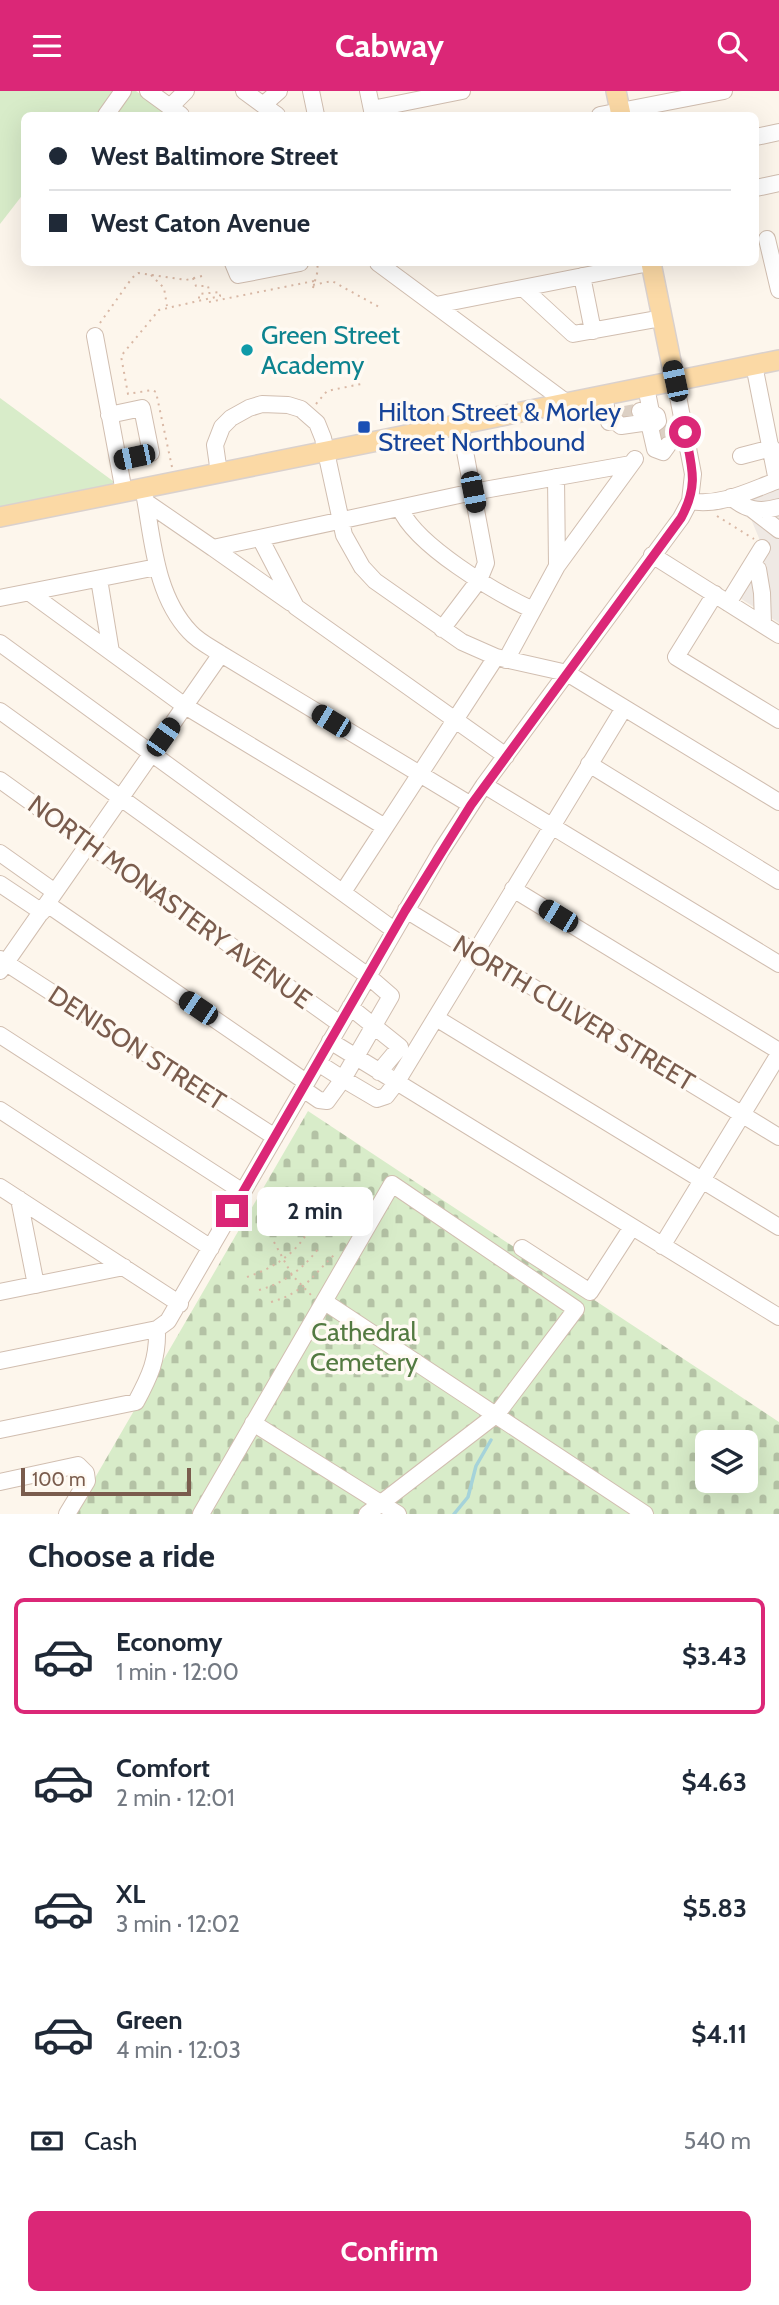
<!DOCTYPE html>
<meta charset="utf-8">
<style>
:root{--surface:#fff;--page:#f6f6f7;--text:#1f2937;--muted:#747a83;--line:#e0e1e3;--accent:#db2777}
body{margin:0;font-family:Cabin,sans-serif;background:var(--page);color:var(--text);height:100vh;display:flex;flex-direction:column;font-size:26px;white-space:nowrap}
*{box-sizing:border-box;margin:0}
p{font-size:23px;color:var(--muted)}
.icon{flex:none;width:38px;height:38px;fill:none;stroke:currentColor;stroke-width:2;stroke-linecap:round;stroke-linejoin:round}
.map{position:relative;height:1423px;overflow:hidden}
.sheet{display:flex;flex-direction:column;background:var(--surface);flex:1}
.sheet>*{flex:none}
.guide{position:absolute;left:21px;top:21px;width:738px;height:154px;border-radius:10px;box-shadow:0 7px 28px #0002;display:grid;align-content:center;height:154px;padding:0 28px;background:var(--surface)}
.tools{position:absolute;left:695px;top:1339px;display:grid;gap:14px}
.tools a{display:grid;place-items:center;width:63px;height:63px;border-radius:10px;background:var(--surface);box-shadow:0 7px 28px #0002;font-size:35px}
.scale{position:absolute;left:21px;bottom:18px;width:170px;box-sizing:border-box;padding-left:7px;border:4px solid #7a5c4d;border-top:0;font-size:19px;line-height:24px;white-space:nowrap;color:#7a5c4d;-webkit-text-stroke:5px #fffaf3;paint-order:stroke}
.end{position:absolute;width:32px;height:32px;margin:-16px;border:9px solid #db2777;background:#fff;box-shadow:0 0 0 4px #fff}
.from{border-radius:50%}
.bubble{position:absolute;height:49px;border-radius:10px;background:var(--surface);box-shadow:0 7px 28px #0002;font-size:23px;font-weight:800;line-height:49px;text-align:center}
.car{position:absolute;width:21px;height:42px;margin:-21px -10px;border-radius:9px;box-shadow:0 0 5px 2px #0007;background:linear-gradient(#222 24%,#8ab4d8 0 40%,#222 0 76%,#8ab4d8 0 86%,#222 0)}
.guide b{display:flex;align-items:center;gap:24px;height:66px;font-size:26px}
.guide b+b{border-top:2px solid var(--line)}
.guide i{width:18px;height:18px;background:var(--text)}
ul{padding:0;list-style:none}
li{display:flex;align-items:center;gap:21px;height:116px;margin:0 14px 10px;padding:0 14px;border:4px solid transparent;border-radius:10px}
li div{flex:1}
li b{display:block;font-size:26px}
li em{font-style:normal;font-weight:800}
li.current{border-color:var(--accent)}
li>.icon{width:63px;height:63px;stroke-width:1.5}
h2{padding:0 28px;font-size:32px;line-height:84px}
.pay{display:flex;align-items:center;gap:18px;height:77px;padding:0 28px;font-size:26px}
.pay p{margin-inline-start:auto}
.cta{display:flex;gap:14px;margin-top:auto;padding:14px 28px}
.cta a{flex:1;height:80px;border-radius:10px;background:var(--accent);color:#fff;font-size:28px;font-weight:800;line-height:80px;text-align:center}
header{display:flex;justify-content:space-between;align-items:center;height:91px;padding:0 28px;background:var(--accent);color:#fff;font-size:32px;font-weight:800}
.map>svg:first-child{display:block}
.industrial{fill:#efe9e4}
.cemetery{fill:url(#cemetery-stones);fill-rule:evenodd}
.park{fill:#d8ecc9}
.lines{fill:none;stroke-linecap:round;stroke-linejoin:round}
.stream{stroke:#a5d3da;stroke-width:3.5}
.minor-tunnel{stroke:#dcd0c4;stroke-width:16;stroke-dasharray:16 8;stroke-linecap:butt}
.minor-casing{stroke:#d1beb0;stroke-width:18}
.major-casing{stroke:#dad1cd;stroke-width:22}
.path{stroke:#d9b8a5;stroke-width:2;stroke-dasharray:2 5;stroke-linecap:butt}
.minor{stroke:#fff;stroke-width:16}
.major{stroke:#fbd9a5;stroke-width:19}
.route{stroke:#db2777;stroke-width:9}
.culture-dot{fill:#0f9aa8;stroke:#fffaf3;stroke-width:2.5}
.transit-dot{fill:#1a4fb4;stroke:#fffaf3;stroke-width:2.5}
.labels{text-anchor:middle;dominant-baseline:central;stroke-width:7;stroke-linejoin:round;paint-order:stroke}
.culture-label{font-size:26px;fill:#0d838f;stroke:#fffaf3;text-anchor:start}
.transit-label{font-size:26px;fill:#164399;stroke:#fffaf3;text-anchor:start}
.street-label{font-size:26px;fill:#7a5c4d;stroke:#fffaf3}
.park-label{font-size:26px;fill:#537a41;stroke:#fffaf3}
</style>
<header><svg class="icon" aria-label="menu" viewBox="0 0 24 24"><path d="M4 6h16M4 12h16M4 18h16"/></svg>Cabway<svg class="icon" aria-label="search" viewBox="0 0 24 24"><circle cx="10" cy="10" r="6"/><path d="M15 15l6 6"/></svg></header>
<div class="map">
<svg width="779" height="1423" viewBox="0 0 779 1423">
<defs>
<pattern id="cemetery-stones" width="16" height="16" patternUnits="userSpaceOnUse" patternTransform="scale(1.75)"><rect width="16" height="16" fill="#d8ecc9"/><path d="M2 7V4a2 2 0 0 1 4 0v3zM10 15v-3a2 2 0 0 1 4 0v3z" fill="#b4c2a5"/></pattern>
</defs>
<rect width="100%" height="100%" fill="#fdf6ec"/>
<!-- industrial -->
<path class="industrial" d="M779,395V532L729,500L761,452L751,428L725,415Z"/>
<!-- cemetery -->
<path class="cemetery" d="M308,1020L779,1331V1423H74ZM707,1351H746V1390H707Z"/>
<!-- park -->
<path class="park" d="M0,0H136L168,24H24V102L0,133Z
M0,307L117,393L0,416Z"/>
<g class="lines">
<!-- stream -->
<path class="stream" d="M454,1423L468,1406L476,1375L491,1349"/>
<!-- minor-tunnel -->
<path class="minor-tunnel" d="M619,324L640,320
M664,334L668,354"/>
<defs>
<path id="minor" d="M148,0L181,24
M244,0L263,14
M311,0L316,24
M368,0L373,24
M170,16L186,0
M372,18L462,0
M106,24L123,0
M277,24L263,14L279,0
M600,24L724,0
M756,46L779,41
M756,97L779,92
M767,148L779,199
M233,172L238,184L300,172
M378,172L567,312
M582,185L593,240
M523,197L573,243L662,227
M436,214L649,172
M95,245L124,401
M754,274L777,390
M646,296L651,321L657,325L658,330L650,336L655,358L663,361L668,354
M604,305L609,331L615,330L621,335L642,332L645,324L640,320
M109,324L142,317L151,362L118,369
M741,365L772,357
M219,382L215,354L222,336L231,327L249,317L262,313L288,314L301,318L317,332L323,347L344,444L362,476L375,490L462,551L496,566L567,582L779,711
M556,386L557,475
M731,406C746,419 759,422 779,416
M145,407C153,452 156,505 190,541C198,550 210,556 221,563L471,714
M690,410C720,416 751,399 779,389
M146,411L213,457L473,401L631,373
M400,417C415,454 496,502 533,519
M753,419L779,439
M260,447L296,516L506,665
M213,457L291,512
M652,464L779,544
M758,478L762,502L763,533
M99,488L111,561
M30,502L185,615L385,736
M715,503L676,566L779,629
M0,507L157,476
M728,512L762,457
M442,538L479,489L486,472L460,334
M0,552L394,839
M506,569L557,475L635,368
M0,620L368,885L391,905L343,988L377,1008L386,1005L396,992L624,617
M589,673L779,790
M0,689L340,933
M484,694L779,873
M0,762L55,801
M0,793L42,821
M513,798L779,960
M343,801L496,566
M47,813L306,991
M406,819L779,1046
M0,868L275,1046
M0,880L221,563
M350,916L400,956L379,981
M436,927L779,1136
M0,944L243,1101
M330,950L779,1226
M303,998L319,1009L327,1010L343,988L318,972
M0,1019L211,1157
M0,1096L180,1213
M19,1108L36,1194
M662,1155L779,963
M522,1157L590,1201L632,1136
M0,1201L124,1176
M325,1211L645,1423
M0,1270L157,1238L168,1230L441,760L484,694L681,427L690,410L693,383L675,290
M253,1332L398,1423
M0,1339L136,1311C150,1285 158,1268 157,1238
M0,1391L78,1374L86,1382L87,1390L67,1423
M201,1423L392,1093L576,1218L497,1323L367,1423"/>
<path id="major" d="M616,0L621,24
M651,172L675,290
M0,426L779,269"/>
</defs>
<!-- minor casing -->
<use href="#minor" class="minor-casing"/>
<!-- major casing -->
<use href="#major" class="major-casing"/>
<!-- path -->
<path class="path" d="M151,184L164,197L167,215
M193,187L196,195H208L209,200
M313,194L332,190L379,216
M313,197L318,179L317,172
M209,211L314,190
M100,232L132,187L138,182L186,189L202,185
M316,313L327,300L361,293
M172,376L156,301L152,299L128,303L121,265L159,219L220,205V201L199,203V209
M717,425L754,448
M274,1151L292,1184L311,1204
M247,1186C274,1177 297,1162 310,1137
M259,1199C284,1192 303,1178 318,1158
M271,1211C304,1202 312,1185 334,1164"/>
<!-- minor -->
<use href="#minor" class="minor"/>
<!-- major -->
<use href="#major" class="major"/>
</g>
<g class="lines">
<!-- route -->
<path class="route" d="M232,1120L405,820L471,714L681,427C699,394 692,377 685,341"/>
</g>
<!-- markers -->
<circle class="culture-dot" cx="247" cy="259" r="7"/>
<rect class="transit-dot" x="357" y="329" width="14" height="14" rx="3.5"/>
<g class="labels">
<!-- culture labels -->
<g class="culture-label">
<text x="261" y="244">Green Street<tspan x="261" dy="30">Academy</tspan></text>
</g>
<!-- transit labels -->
<g class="transit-label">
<text x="378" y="321">Hilton Street &amp; Morley<tspan x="378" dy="30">Street Northbound</tspan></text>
</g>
<!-- street labels -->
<g class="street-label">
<text transform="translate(170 811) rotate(36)">NORTH MONASTERY AVENUE</text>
<text transform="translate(574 922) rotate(31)">NORTH CULVER STREET</text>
<text transform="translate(137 957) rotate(33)">DENISON STREET</text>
</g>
<!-- park labels -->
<g class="park-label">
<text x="364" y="1241">Cathedral<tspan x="364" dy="30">Cemetery</tspan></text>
</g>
</g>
</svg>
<div class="tools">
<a><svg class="icon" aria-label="layers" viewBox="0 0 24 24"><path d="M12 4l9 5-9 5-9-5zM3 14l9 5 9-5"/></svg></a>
</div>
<div class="scale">100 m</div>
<i class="end from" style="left:685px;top:341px"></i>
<i class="end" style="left:232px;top:1120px"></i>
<div class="bubble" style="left:257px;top:1096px;width:116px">2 min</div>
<i class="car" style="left:675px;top:290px;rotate:348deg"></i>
<i class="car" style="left:134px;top:366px;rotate:258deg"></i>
<i class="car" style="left:473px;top:401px;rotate:169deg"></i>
<i class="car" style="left:331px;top:630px;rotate:301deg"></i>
<i class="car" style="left:163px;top:646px;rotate:35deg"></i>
<i class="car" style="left:558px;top:825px;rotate:301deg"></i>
<i class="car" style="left:198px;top:917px;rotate:304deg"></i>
<div class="guide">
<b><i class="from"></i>West Baltimore Street</b>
<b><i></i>West Caton Avenue</b>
</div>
</div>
<section class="sheet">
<h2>Choose a ride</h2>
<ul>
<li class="current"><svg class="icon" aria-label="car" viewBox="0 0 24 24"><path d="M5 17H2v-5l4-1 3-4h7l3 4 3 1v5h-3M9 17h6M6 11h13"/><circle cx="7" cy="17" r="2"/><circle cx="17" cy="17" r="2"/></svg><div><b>Economy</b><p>1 min · 12:00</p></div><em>$3.43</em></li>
<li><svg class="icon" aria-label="car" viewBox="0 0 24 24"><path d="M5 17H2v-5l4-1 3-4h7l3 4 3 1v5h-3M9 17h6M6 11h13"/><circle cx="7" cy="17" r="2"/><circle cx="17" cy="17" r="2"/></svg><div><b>Comfort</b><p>2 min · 12:01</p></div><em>$4.63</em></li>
<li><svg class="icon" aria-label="car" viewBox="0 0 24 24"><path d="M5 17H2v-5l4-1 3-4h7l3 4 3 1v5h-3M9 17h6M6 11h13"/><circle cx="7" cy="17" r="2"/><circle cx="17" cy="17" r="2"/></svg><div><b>XL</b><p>3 min · 12:02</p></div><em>$5.83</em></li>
<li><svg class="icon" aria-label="car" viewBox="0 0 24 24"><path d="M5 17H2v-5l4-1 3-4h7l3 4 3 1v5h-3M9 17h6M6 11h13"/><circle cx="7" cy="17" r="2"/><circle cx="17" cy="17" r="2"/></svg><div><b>Green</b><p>4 min · 12:03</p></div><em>$4.11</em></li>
</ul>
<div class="pay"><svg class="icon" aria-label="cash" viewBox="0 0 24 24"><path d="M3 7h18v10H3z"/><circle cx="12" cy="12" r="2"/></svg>Cash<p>540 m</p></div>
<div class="cta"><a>Confirm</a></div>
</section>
